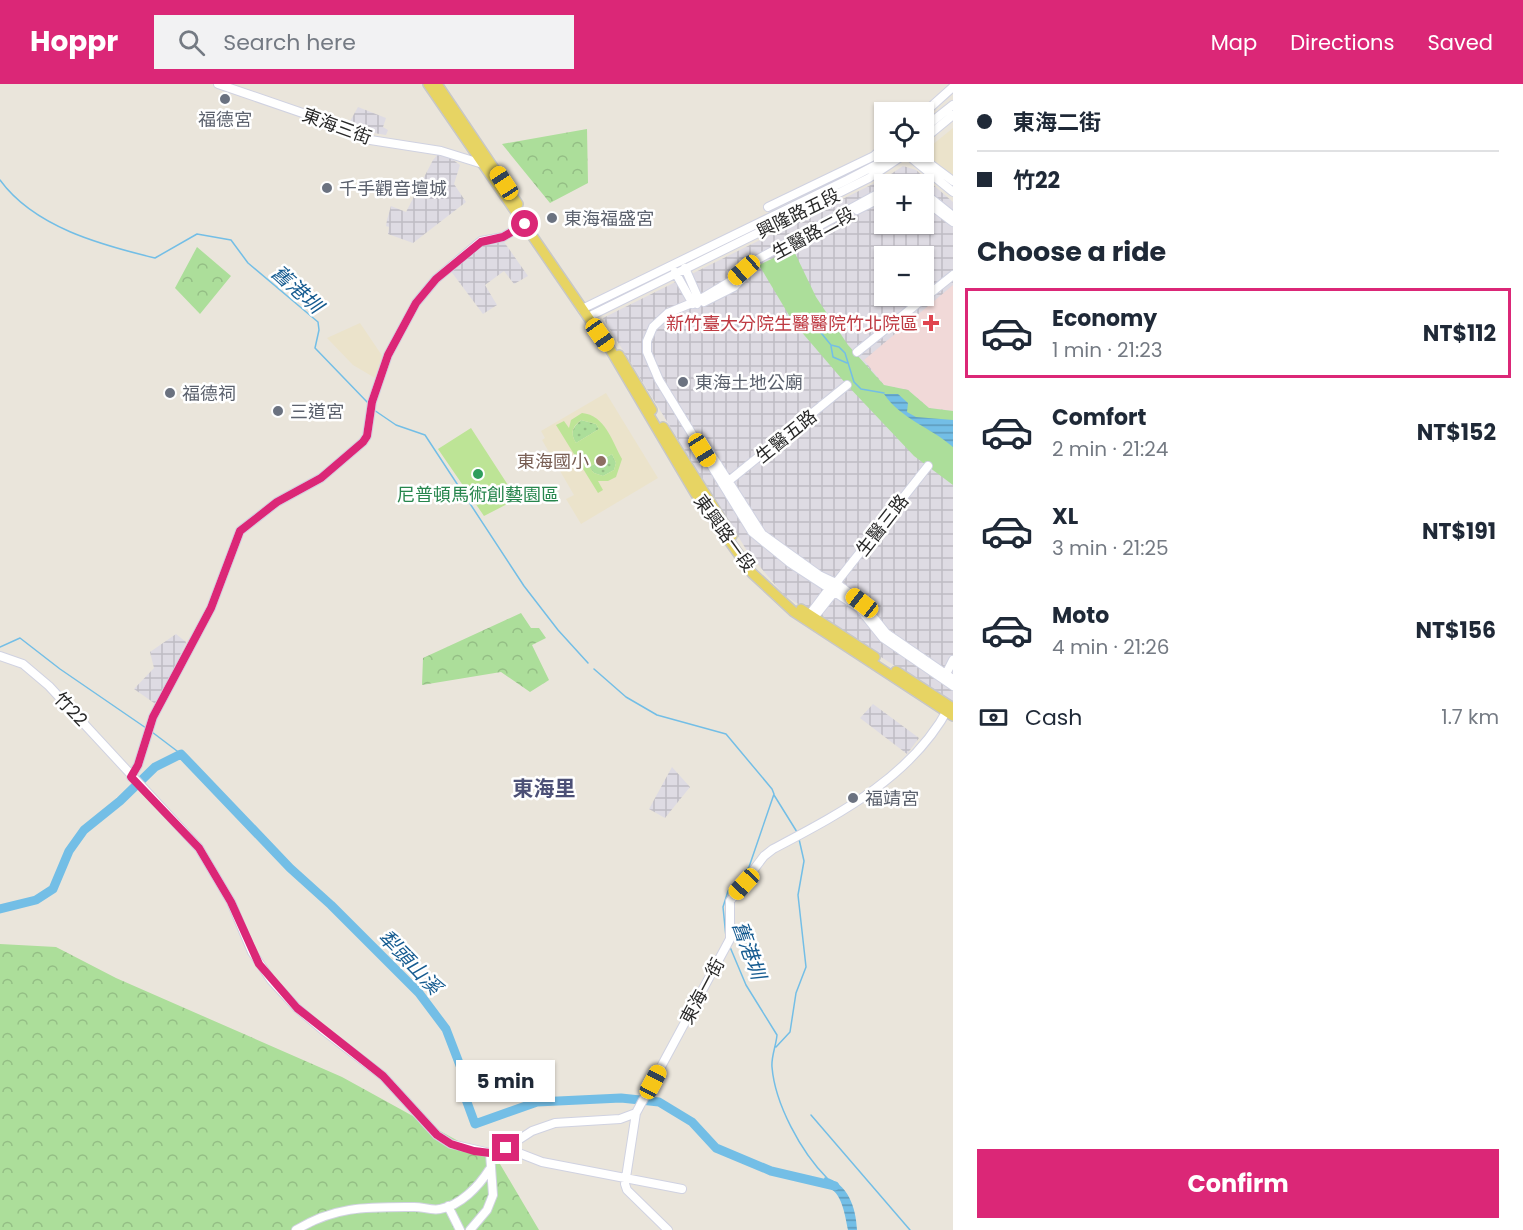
<!DOCTYPE html>
<meta charset="utf-8">
<style>
:root{--surface:#fff;--page:#f2f2f3;--text:#1f2937;--muted:#747a83;--line:#e0e1e3;--accent:#db2777}
body{margin:0;font-family:Poppins,"Noto Sans TC",sans-serif;background:var(--page);color:var(--text);height:100vh;display:flex;flex-direction:column;font-size:22px;white-space:nowrap}
*{box-sizing:border-box;margin:0}
p{font-size:20px;color:var(--muted)}
.icon{flex:none;width:33px;height:33px;fill:none;stroke:currentColor;stroke-width:2;stroke-linecap:round;stroke-linejoin:round}
.map{position:relative;flex:1;overflow:hidden}
.sheet{display:flex;flex-direction:column;background:var(--surface);width:570px}
.sheet>*{flex:none}
.banner{display:grid;align-content:center;height:132px;padding:0 24px;background:var(--surface)}
.controls{position:absolute;left:874px;top:18px;display:grid;gap:12px}
.controls a{display:grid;place-items:center;width:60px;height:60px;border-radius:0px;background:var(--surface);box-shadow:0 2px 4px #0004;font-size:30px}
.end{position:absolute;width:27px;height:27px;margin:-14px;border:8px solid #db2777;background:#fff;box-shadow:0 0 0 3px #fff}
.from{border-radius:50%}
.bubble{position:absolute;height:42px;border-radius:0px;background:var(--surface);box-shadow:0 2px 4px #0004;font-size:20px;font-weight:700;line-height:42px;text-align:center}
.car{position:absolute;width:18px;height:36px;margin:-18px -9px;border-radius:8px;box-shadow:0 0 4px 2px #0007;background:linear-gradient(#f5c518 24%,#345 0 40%,#f5c518 0 76%,#345 0 86%,#f5c518 0)}
.banner b{display:flex;align-items:center;gap:21px;height:57px;font-size:22px}
.banner b+b{border-top:2px solid var(--line)}
.banner i{width:15px;height:15px;background:var(--text)}
ul{padding:0;list-style:none}
li{display:flex;align-items:center;gap:18px;height:90px;margin:0 12px 9px;padding:0 12px;border:3px solid transparent;border-radius:0px}
li div{flex:1}
li b{display:block;font-size:22px}
li em{font-style:normal;font-weight:700}
li.active{border-color:var(--accent)}
li>.icon{width:54px;height:54px;stroke-width:1.5}
h2{padding:0 24px;font-size:27px;line-height:72px}
.pay{display:flex;align-items:center;gap:15px;height:66px;padding:0 24px;font-size:22px}
.pay p{margin-inline-start:auto}
.action{display:flex;gap:12px;margin-top:auto;padding:12px 24px}
.action a{flex:1;height:69px;border-radius:0px;background:var(--accent);color:#fff;font-size:24px;font-weight:700;line-height:69px;text-align:center}
header{display:flex;align-items:center;gap:36px;box-sizing:border-box;height:84px;padding:0 30px;background:var(--accent);color:#fff}
header strong{font-size:28px}
nav{display:flex;gap:33px;margin-inline-start:auto;font-size:21px}
.search{width:420px;height:54px;background:var(--page);display:flex;align-items:center;gap:15px;box-sizing:border-box;padding:0 21px;border-radius:0px;color:var(--muted);font-size:22px}
main{display:flex;flex:1;min-height:0}
.map>svg:first-child{display:block}
.industrial{fill:url(#industrial-grid);fill-rule:evenodd}
.education{fill:#ebe3cb}
.medical{fill:#f1d9d8}
.grass{fill:url(#grass-dots)}
.forest{fill:url(#forest-crowns)}
.park{fill:#acde9a}
.pitch{fill:#bde496;fill-rule:evenodd}
.water{fill:url(#water-rules)}
.lines{fill:none;stroke-linecap:round;stroke-linejoin:round}
.stream{stroke:#73bee6;stroke-width:1.5}
.river{stroke:#73bee6;stroke-width:9}
.minor-casing{stroke:#d0d2e1;stroke-width:10}
.major-casing{stroke:#c7c7c7;stroke-width:12}
.minor{stroke:#fff;stroke-width:8}
.major{stroke:#e7d463;stroke-width:9}
.route{stroke:#db2777;stroke-width:8}
.worship-dot{fill:#6b7280;stroke:#fff;stroke-width:2}
.health-dot{fill:#e0444e;stroke:#fff;stroke-width:2}
.education-dot{fill:#8d6e63;stroke:#fff;stroke-width:2}
.leisure-dot{fill:#2e9e5b;stroke:#fff;stroke-width:2}
.labels{text-anchor:middle;dominant-baseline:central;stroke-width:5;stroke-linejoin:round;paint-order:stroke}
.worship-label{font-size:18px;fill:#5b616d;stroke:#fff;text-anchor:start}
.street-label{font-size:18px;fill:#282828;stroke:#fff}
.health-label{font-size:18px;fill:#be3a42;stroke:#fff;text-anchor:end}
.education-label{font-size:18px;fill:#785e54;stroke:#fff;text-anchor:end}
.leisure-label{font-size:18px;fill:#27864d;stroke:#fff}
.water-label{font-size:20px;font-style:italic;fill:#155b90;stroke:#fff}
.quarter-label{font-size:21px;font-weight:bold;fill:#4c5076;stroke:#fff}
</style>
<header>
<strong>Hoppr</strong>
<div class="search"><svg class="icon" aria-label="search" viewBox="0 0 24 24"><circle cx="10" cy="10" r="6"/><path d="M15 15l6 6"/></svg>Search here</div>
<nav><a>Map</a><a>Directions</a><a>Saved</a></nav>
</header>
<main>
<div class="map">
<svg width="953" height="1146" viewBox="0 0 953 1146">
<defs>
<pattern id="industrial-grid" width="8" height="8" patternUnits="userSpaceOnUse" patternTransform="scale(1.5)"><rect width="8" height="8" fill="#dedbe3"/><path d="M0 4h8M4 0v8" fill="none" stroke="#bebcc3"/></pattern>
<pattern id="grass-dots" width="8" height="8" patternUnits="userSpaceOnUse" patternTransform="scale(1.5)"><rect width="8" height="8" fill="#acde9a"/><path d="M2 2h.1M6 6h.1" fill="none" stroke="#94be85" stroke-width="1.8" stroke-linecap="round"/></pattern>
<pattern id="forest-crowns" width="20" height="18" patternUnits="userSpaceOnUse" patternTransform="scale(1.5)"><rect width="20" height="18" fill="#acde9a"/><path d="M2 6a3 3 0 1 1 6 0M12 15a3 3 0 1 1 6 0" fill="none" stroke="#94be85"/></pattern>
<pattern id="water-rules" width="6" height="5" patternUnits="userSpaceOnUse" patternTransform="scale(1.5)"><rect width="6" height="5" fill="#73bee6"/><path d="M0 2.5h6" fill="none" stroke="#5e9aba"/></pattern>
</defs>
<rect width="100%" height="100%" fill="#eae5db"/>
<!-- industrial -->
<path class="industrial" d="M358,23L386,34L383,43L388,46L386,51L368,48L365,53L347,48L349,39Z
M441,67L460,81L454,100L466,118L413,159L388,150L389,143L386,142L387,136L391,122L406,128L433,76Z
M903,82L916,86L953,118V619L784,511L749,470L603,234L885,94ZM885,100H924V140H885ZM885,172H924V212H885Z
M502,155L528,192L514,200L504,187L485,201L497,221L483,230L450,186L483,161Z
M176,550L186,558L157,621L134,605L154,584L150,568Z
M873,620L919,654L907,670L860,634Z
M672,683L690,703L665,734L649,725Z"/>
<!-- education -->
<path class="education" d="M953,44V96L921,70Z
M360,239L383,273L375,294L353,281L327,254Z
M606,309L658,394L581,440L566,415L574,411L542,356L545,354L541,347Z"/>
<!-- medical -->
<path class="medical" d="M953,201V327L929,324L908,306L884,301L864,276Z"/>
<!-- grass -->
<path class="grass" d="M581,336L596,340L599,345L576,359C570,349 572,344 581,336Z
M612,370L616,379L614,386L603,392L594,389L589,383Z"/>
<!-- forest -->
<path class="forest" d="M587,45L588,99L550,119L502,60Z
M197,163L231,192L200,230L175,204Z
M521,529L531,544H539L546,554L532,561L549,596L530,608L501,588L422,601L423,574Z
M0,860L56,863L116,894L342,993L500,1080L539,1146H0Z"/>
<!-- park -->
<path class="park" d="M793,165L816,213L848,261L884,301L908,306L929,324L953,327V401L914,372L847,301L793,238L759,181Z"/>
<!-- pitch -->
<path class="pitch" d="M582,329C605,331 612,357 622,375L616,393L608,397H598L603,406L598,409L556,341L564,337L569,344L571,336ZM581,336L596,340L599,345L576,359C570,349 572,343 581,336ZM612,370L616,379L614,386L603,392L594,389L589,383Z
M471,344L517,415L484,432L438,365Z"/>
<!-- water -->
<path class="water" d="M884,310H898L908,319L907,328L916,333L953,336V363C930,343 901,335 884,310Z
M825,1093C848,1100 856,1123 857,1146H848C845,1132 842,1106 826,1103L823,1096Z"/>
<g class="lines">
<!-- stream -->
<path class="stream" d="M0,96C34,143 101,161 155,174L197,150L231,156L248,179L318,238L319,246L315,264L369,320
M808,233L831,261L839,263L845,269L854,298L861,305L884,309
M831,262L833,273L847,279
M374,326L396,341L425,351L524,502L558,546L588,579
M0,563L20,554L60,585L146,644
M594,585L626,613L657,631L726,650L772,705L774,710L749,783L728,807L723,823L726,853
M152,648L181,670
M774,711L797,748
M730,863L746,901L777,951C776,962 771,973 772,983C775,1020 801,1068 827,1094
M776,963L790,948L796,909L806,883L798,811L804,777L799,755
M811,1031L910,1146"/>
<!-- river -->
<path class="river" d="M0,825L36,816L53,805L69,767L84,746L120,717L155,683L181,670L290,784L331,821L419,909L446,945L461,984L464,1010L475,1040L537,1018L621,1014L659,1018L692,1038L716,1064L771,1087L835,1102"/>
<defs>
<path id="minor" d="M218,0L320,35L364,55L441,67L486,81
M924,29L953,3
M924,44L953,21
M924,55L953,31
M904,68L953,108
M914,68L953,97
M885,106L758,175L731,197L699,216L668,229L653,243L647,257V268L659,296L752,448L790,479L859,524L883,554L953,602
M924,109L953,132
M924,116L953,138
M768,123L874,72L885,62
M857,126L885,112
M685,184L699,216L697,220
M675,188L693,220
M704,218L734,203L746,191
M582,225L847,96L876,81L893,68
M588,233L869,94L908,68
M857,268L953,191
M702,356L762,450L819,491L836,499L862,519L886,549L953,595
M725,400L847,301
M809,535L810,530L832,501
M812,536L835,507L836,499L928,382
M0,572L23,580L49,602L199,764L231,818L252,868L271,896L297,924L323,946L383,992L437,1051L451,1060L490,1069L506,1064L532,1047L555,1039L620,1035L636,1029
M944,594L953,576
M131,693L138,681L153,633L211,524L240,447L277,418L321,394L363,358L367,352L372,318L388,271L416,219L436,195L481,157L503,153L529,137
M506,1064L542,1078L682,1105
M448,1122L460,1146
M296,1146C335,1122 367,1123 412,1123C421,1122 431,1127 440,1125C460,1122 479,1102 489,1086
M470,1146L487,1126L493,1111L490,1069
M668,1146L627,1106L625,1100L636,1029L730,855V817L764,772L773,765C839,730 912,693 949,623"/>
<path id="major" d="M428,0L610,265L695,409L752,489L794,528L953,632
M437,0L518,120
M619,271L652,326
M663,343L732,452
M801,525L875,573
M896,587L953,624"/>
</defs>
<!-- minor casing -->
<use href="#minor" class="minor-casing"/>
<!-- major casing -->
<use href="#major" class="major-casing"/>
<!-- minor -->
<use href="#minor" class="minor"/>
<!-- major -->
<use href="#major" class="major"/>
</g>
<g class="lines">
<!-- route -->
<path class="route" d="M506,1064L490,1069L474,1067L451,1060L437,1051L383,992L297,924L259,880L231,818L199,764L131,693L138,681L153,633L211,524L240,447L277,418L321,394L363,358L367,352L372,318L388,271L416,219L436,195L481,158L503,153L525,140"/>
</g>
<!-- markers -->
<g class="worship-dot">
<circle cx="225" cy="15" r="6"/>
<circle cx="327" cy="104" r="6"/>
<circle cx="552" cy="134" r="6"/>
<circle cx="683" cy="298" r="6"/>
<circle cx="170" cy="309" r="6"/>
<circle cx="278" cy="327" r="6"/>
<circle cx="853" cy="714" r="6"/>
</g>
<path class="health-dot" d="M928 230h6v6h6v6h-6v6h-6v-6h-6v-6h6z"/>
<circle class="education-dot" cx="601" cy="377" r="6"/>
<circle class="leisure-dot" cx="478" cy="390" r="6"/>
<g class="labels">
<!-- worship labels -->
<g class="worship-label">
<text x="225" y="35" text-anchor="middle">福德宮</text>
<text x="339" y="104">千手觀音壇城</text>
<text x="564" y="134">東海福盛宮</text>
<text x="695" y="298">東海土地公廟</text>
<text x="182" y="309">福德祠</text>
<text x="290" y="327">三道宮</text>
<text x="865" y="714">福靖宮</text>
</g>
<!-- street labels -->
<g class="street-label">
<text transform="translate(337 42) rotate(20)">東海三街</text>
<text transform="translate(798 129) rotate(-26)">興隆路五段</text>
<text transform="translate(813 149) rotate(-28)">生醫路二段</text>
<text transform="translate(786 352) rotate(-39)">生醫五路</text>
<text transform="translate(882 441) rotate(-52)">生醫三路</text>
<text transform="translate(725 449) rotate(54)">東興路一段</text>
<text transform="translate(71 625) rotate(46)">竹22</text>
<text transform="translate(702 907) rotate(-62)">東海一街</text>
</g>
<!-- health labels -->
<g class="health-label">
<text x="918" y="239">新竹臺大分院生醫醫院竹北院區</text>
</g>
<!-- education labels -->
<g class="education-label">
<text x="589" y="377">東海國小</text>
</g>
<!-- leisure labels -->
<g class="leisure-label">
<text x="478" y="410">尼普頓馬術創藝園區</text>
</g>
<!-- water labels -->
<g class="water-label">
<text transform="translate(297 205) rotate(42)">舊港圳</text>
<text transform="translate(749 866) rotate(70)">舊港圳</text>
<text transform="translate(410 878) rotate(46)">犁頭山溪</text>
</g>
<!-- quarter labels -->
<g class="quarter-label">
<text x="544" y="704">東海里</text>
</g>
</g>
</svg>
<div class="controls">
<a><svg class="icon" aria-label="locate" viewBox="0 0 24 24"><circle cx="12" cy="12" r="6"/><path d="M12 2v4M12 18v4M2 12h4M18 12h4"/></svg></a>
<a>+</a>
<a>−</a>
</div>
<i class="end from" style="left:525px;top:140px"></i>
<i class="end" style="left:506px;top:1064px"></i>
<div class="bubble" style="left:456px;top:976px;width:99px">5 min</div>
<i class="car" style="left:504px;top:99px;rotate:327deg"></i>
<i class="car" style="left:744px;top:186px;rotate:229deg"></i>
<i class="car" style="left:600px;top:251px;rotate:145deg"></i>
<i class="car" style="left:702px;top:366px;rotate:148deg"></i>
<i class="car" style="left:862px;top:519px;rotate:308deg"></i>
<i class="car" style="left:744px;top:800px;rotate:223deg"></i>
<i class="car" style="left:653px;top:998px;rotate:28deg"></i>
</div>
<section class="sheet">
<div class="banner">
<b><i class="from"></i>東海二街</b>
<b><i></i>竹22</b>
</div>
<h2>Choose a ride</h2>
<ul>
<li class="active"><svg class="icon" aria-label="car" viewBox="0 0 24 24"><path d="M5 17H2v-5l4-1 3-4h7l3 4 3 1v5h-3M9 17h6M6 11h13"/><circle cx="7" cy="17" r="2"/><circle cx="17" cy="17" r="2"/></svg><div><b>Economy</b><p>1 min · 21:23</p></div><em>NT$112</em></li>
<li><svg class="icon" aria-label="car" viewBox="0 0 24 24"><path d="M5 17H2v-5l4-1 3-4h7l3 4 3 1v5h-3M9 17h6M6 11h13"/><circle cx="7" cy="17" r="2"/><circle cx="17" cy="17" r="2"/></svg><div><b>Comfort</b><p>2 min · 21:24</p></div><em>NT$152</em></li>
<li><svg class="icon" aria-label="car" viewBox="0 0 24 24"><path d="M5 17H2v-5l4-1 3-4h7l3 4 3 1v5h-3M9 17h6M6 11h13"/><circle cx="7" cy="17" r="2"/><circle cx="17" cy="17" r="2"/></svg><div><b>XL</b><p>3 min · 21:25</p></div><em>NT$191</em></li>
<li><svg class="icon" aria-label="car" viewBox="0 0 24 24"><path d="M5 17H2v-5l4-1 3-4h7l3 4 3 1v5h-3M9 17h6M6 11h13"/><circle cx="7" cy="17" r="2"/><circle cx="17" cy="17" r="2"/></svg><div><b>Moto</b><p>4 min · 21:26</p></div><em>NT$156</em></li>
</ul>
<div class="pay"><svg class="icon" aria-label="cash" viewBox="0 0 24 24"><path d="M3 7h18v10H3z"/><circle cx="12" cy="12" r="2"/></svg>Cash<p>1.7 km</p></div>
<div class="action"><a>Confirm</a></div>
</section>
</main>
